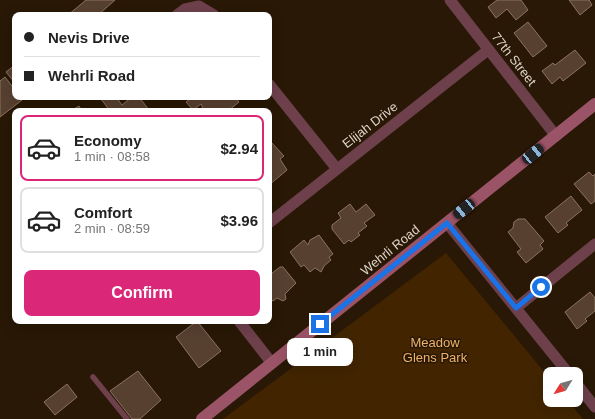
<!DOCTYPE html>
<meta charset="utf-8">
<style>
:root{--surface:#fff;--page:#f6f6f6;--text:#222;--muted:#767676;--line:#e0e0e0;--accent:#db2777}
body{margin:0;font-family:Arial,sans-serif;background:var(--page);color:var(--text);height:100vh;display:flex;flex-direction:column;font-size:15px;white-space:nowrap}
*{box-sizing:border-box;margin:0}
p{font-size:13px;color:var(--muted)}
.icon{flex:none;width:22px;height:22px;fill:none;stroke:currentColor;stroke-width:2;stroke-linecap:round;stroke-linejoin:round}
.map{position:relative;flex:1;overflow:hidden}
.drawer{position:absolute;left:12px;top:108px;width:260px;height:216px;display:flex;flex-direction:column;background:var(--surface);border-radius:8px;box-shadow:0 4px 16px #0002}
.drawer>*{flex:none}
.top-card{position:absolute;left:12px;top:12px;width:260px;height:88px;border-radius:8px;box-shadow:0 4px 16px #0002;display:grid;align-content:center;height:88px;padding:0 12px;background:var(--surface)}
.needle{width:26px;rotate:233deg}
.fabs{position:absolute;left:543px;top:367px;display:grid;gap:8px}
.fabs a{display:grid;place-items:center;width:40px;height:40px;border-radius:8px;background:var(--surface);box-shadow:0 4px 16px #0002;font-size:20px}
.end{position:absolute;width:18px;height:18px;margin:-9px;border:5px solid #1a73e8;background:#fff;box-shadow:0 0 0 2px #fff}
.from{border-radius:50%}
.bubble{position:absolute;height:28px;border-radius:8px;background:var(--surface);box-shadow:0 4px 16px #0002;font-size:13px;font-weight:700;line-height:28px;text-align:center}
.car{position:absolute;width:12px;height:24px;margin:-12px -6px;border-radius:5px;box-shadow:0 0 3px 1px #0007;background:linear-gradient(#222 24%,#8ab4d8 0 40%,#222 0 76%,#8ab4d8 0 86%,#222 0)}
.top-card b{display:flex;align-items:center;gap:14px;height:38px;font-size:15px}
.top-card b+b{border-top:1px solid var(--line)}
.top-card i{width:10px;height:10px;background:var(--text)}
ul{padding:7px 0 0;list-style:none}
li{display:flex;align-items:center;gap:12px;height:66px;margin:0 8px 6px;padding:0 4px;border:2px solid var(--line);border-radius:8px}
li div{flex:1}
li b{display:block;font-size:15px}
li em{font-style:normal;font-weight:700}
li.selected{border-color:var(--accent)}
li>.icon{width:36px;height:36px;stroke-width:1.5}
.action{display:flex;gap:8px;margin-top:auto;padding:8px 12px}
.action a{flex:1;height:46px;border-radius:8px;background:var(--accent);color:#fff;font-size:16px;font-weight:700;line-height:46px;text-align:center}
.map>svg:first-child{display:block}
.green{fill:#422500}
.building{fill:#574030;stroke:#8c7261}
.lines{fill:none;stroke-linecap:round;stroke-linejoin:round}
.lane{stroke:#6d404c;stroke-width:5.5}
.street{stroke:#6d404c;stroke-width:11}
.secondary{stroke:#9b5367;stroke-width:12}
.route{stroke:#1a73e8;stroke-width:5}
.labels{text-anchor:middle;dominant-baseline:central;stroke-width:3;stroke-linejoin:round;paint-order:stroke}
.street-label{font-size:13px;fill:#dfd4c8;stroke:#281805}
.park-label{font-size:13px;fill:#eeb16a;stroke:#281805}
</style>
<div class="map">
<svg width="595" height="419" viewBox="0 0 595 419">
<rect width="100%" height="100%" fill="#281805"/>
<!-- green -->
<path class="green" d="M446,253L550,379V400H567L583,419H223Z"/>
<!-- building -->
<path class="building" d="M86,0H115L98,15H68Z
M497,0H521L528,10L516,20L507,9L496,18L488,7Z
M569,0H589L592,5L580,15Z
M528,22L547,46L533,57L514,33Z
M575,50L586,63L563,81L560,77L552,84L542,71L553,63L555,65Z
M15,65V83L6,72Z
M5,77L15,90V97H20L22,100L0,117V81Z
M103,97H116L122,105L132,97H139L149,110L110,111L101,99Z
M193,97H235L239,102L228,111L227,109L224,111H204L201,104L193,110L186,102Z
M79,106L82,111H71Z
M271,142L284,156L280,159L287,170L269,185V144Z
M589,172L593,176L595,174V201L591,204L574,184Z
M571,196L582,210L566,223L568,225L558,233L545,217Z
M350,204L356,212L366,204L375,215L364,223L367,226L358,233L360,235L351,242L349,240L344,244L332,229V225L341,218L338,213Z
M518,219H525L544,241L540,245L543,249L526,263L517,252L521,249L508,232L513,228L514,222Z
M319,235L333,254L329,257L331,260L324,266L321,272L315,268L310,272L304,265L301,267L290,252L304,240L308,245L310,240Z
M280,267H283L296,283L285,294L286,299L283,301L277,298L273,301L269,298V271L271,274Z
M590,292L595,298V311L585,319L587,321L577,329L565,312Z
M197,321L221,351L199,368L176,337Z
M138,371L161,400L140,419H132L110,391Z
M67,384L77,397L55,415L44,402Z"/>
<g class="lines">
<!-- lane -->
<path class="lane" d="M93,377L127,419"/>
<!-- street -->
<path class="street" d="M450,0L556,136
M177,15L185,9L199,6L214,15
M269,84L337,169
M269,223L488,50
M447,223L569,374
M516,308L595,244
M239,321L271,362
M576,383L595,407"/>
<!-- secondary -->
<path class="secondary" d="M202,419L595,104"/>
</g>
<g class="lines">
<!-- route -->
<path class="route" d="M320,324L447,223L516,308L541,287"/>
</g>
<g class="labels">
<!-- street labels -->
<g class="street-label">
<text transform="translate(514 59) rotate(52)">77th Street</text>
<text transform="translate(370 125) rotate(-38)">Elijah Drive</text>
<text transform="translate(390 250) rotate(-39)">Wehrli Road</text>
</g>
<!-- park labels -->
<g class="park-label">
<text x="435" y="342">Meadow<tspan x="435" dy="15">Glens Park</tspan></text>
</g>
</g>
</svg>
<div class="fabs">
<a><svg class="needle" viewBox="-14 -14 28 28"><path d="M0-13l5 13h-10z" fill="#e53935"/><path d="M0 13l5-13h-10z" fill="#767676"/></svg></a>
</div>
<i class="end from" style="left:541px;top:287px"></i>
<i class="end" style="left:320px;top:324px"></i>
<div class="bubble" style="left:287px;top:338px;width:66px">1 min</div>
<i class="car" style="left:533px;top:154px;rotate:51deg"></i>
<i class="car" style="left:464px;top:209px;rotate:231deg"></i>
<div class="top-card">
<b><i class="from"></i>Nevis Drive</b>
<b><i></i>Wehrli Road</b>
</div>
<section class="drawer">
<ul>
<li class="selected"><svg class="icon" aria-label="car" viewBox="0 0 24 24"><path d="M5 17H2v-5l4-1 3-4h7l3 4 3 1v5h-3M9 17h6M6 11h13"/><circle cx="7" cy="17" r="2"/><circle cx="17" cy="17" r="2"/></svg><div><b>Economy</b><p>1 min · 08:58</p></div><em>$2.94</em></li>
<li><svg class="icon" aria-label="car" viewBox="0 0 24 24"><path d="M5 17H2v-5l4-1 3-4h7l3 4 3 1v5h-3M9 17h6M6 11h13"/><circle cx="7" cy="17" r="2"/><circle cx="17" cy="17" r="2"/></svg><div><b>Comfort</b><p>2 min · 08:59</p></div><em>$3.96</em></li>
</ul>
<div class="action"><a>Confirm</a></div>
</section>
</div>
